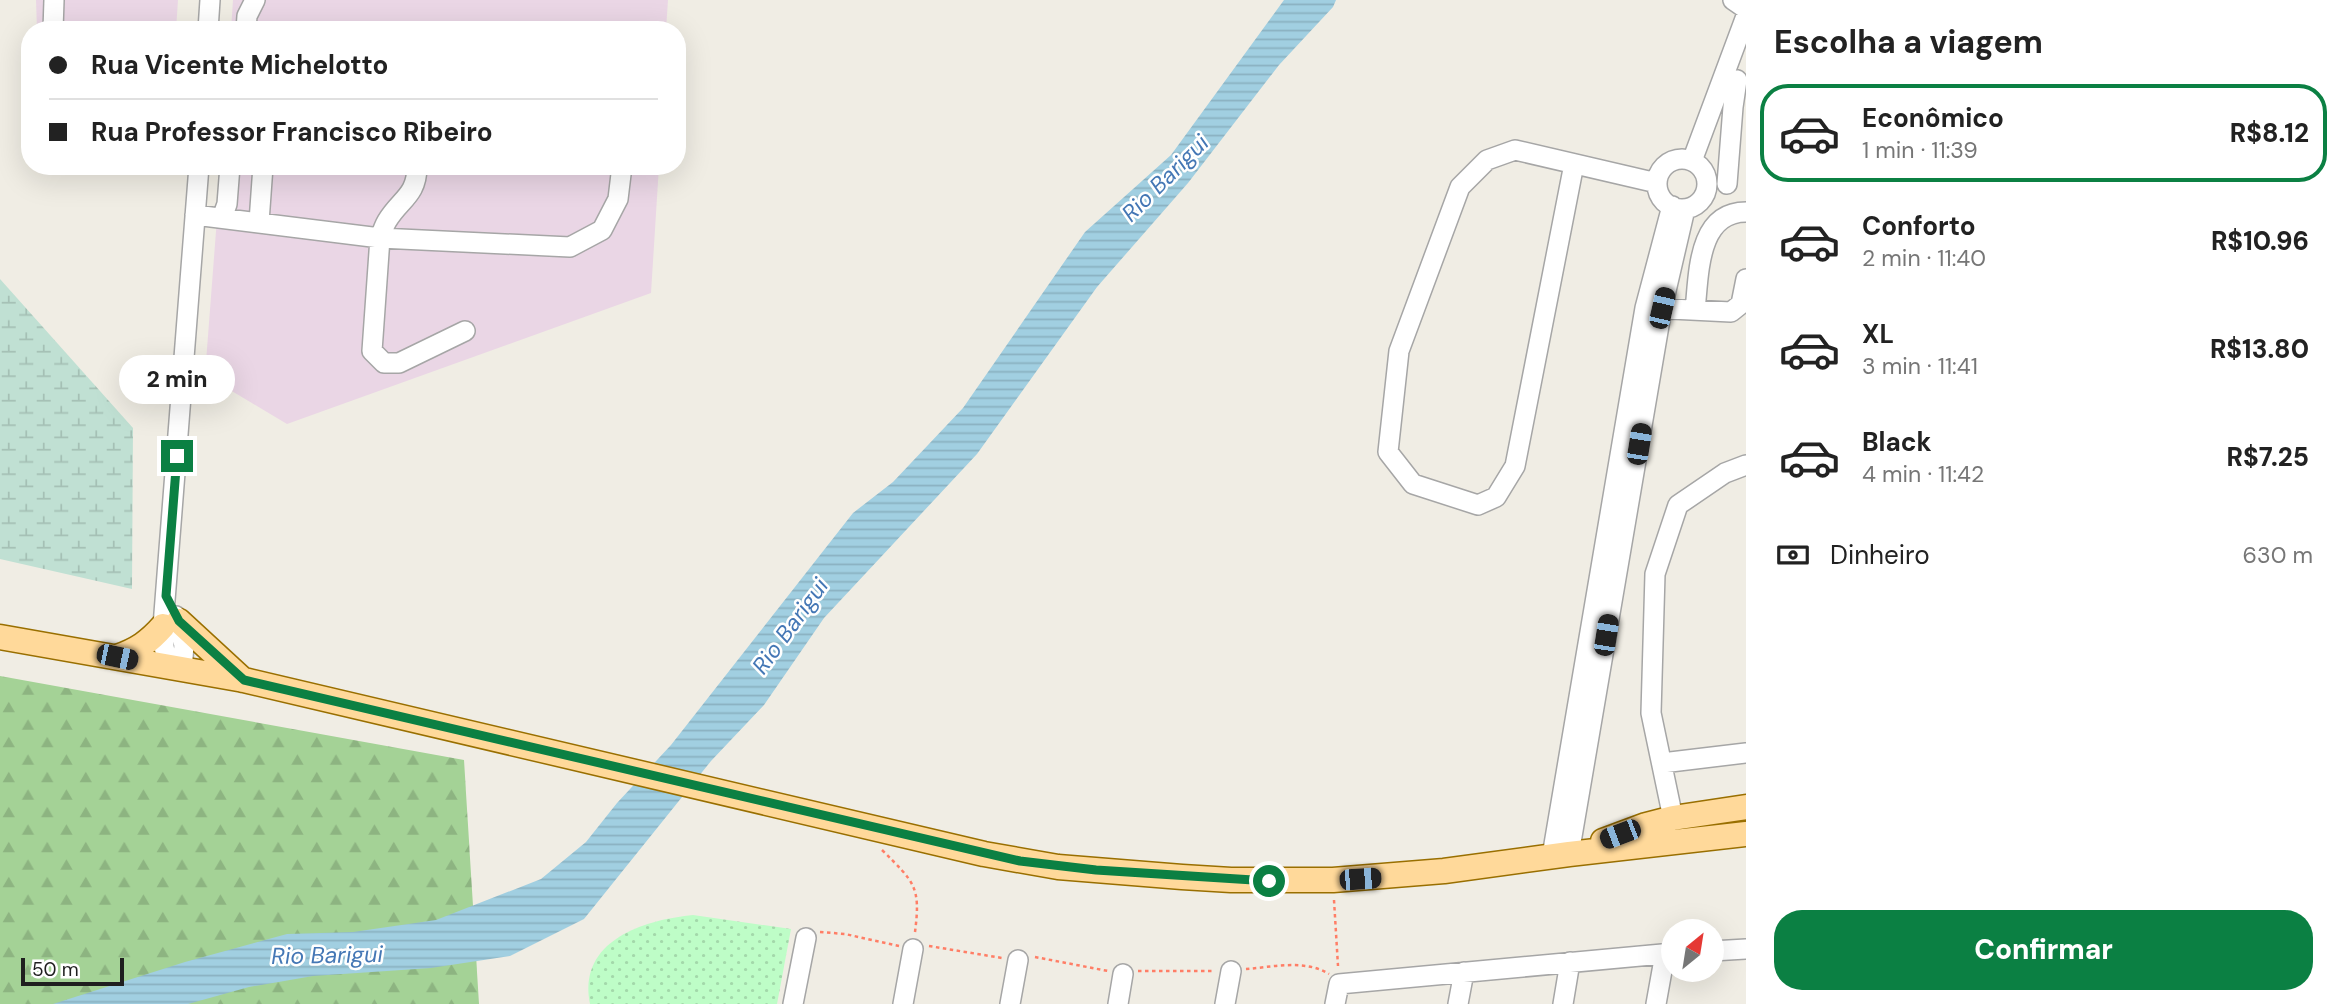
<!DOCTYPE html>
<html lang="pt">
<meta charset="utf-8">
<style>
:root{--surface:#fff;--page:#f6f6f6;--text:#222;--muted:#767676;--line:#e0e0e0;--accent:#0b8043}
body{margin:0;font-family:"DM Sans",sans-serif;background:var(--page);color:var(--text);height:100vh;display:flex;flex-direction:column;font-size:26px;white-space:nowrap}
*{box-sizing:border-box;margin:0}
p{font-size:23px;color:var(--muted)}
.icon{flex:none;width:38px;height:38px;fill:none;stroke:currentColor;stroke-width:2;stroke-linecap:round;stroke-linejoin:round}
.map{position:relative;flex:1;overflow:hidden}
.drawer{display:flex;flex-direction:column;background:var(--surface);width:595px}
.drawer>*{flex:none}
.hud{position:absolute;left:21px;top:21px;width:665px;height:154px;border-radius:28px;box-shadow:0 7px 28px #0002;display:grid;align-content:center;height:154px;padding:0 28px;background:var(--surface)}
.needle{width:46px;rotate:30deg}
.buttons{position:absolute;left:1661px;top:919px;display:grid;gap:14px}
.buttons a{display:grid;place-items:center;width:63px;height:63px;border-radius:50%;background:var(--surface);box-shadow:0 7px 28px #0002;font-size:35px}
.scale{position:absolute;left:21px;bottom:18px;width:103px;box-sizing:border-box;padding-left:7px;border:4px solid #1f1f1f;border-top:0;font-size:19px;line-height:24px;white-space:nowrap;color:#1f1f1f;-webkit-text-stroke:5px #fff;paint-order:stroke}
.end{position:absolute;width:32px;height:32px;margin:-16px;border:9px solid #0b8043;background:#fff;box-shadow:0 0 0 4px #fff}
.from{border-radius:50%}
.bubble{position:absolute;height:49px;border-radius:24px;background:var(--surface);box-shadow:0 7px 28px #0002;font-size:23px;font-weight:800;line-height:49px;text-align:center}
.car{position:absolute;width:21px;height:42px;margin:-21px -10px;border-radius:9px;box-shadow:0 0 5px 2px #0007;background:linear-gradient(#222 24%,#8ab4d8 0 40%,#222 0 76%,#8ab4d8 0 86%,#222 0)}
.hud b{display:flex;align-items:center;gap:24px;height:66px;font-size:26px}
.hud b+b{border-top:2px solid var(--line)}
.hud i{width:18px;height:18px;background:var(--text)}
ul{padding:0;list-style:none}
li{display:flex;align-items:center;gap:21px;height:98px;margin:0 14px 10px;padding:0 14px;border:4px solid transparent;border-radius:28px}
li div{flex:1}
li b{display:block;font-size:26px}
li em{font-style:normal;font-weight:800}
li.selected{border-color:var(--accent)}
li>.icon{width:63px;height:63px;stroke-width:1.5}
h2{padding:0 28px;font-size:32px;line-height:84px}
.pay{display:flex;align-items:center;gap:18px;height:77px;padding:0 28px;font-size:26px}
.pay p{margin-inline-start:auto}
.button{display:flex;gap:14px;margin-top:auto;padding:14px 28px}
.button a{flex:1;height:80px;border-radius:28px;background:var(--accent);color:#fff;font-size:28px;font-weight:800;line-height:80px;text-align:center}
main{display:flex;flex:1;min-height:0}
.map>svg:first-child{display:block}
.industrial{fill:#ead6e5}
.forest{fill:url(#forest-firs)}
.wetland{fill:url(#wetland-marsh)}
.park{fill:url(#park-dots)}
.water{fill:url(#water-rules)}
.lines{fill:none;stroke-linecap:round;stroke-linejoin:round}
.minor-casing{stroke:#a6a6a6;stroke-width:22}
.major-casing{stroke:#996f00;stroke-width:27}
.path{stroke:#ff7e66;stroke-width:2.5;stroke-dasharray:3.5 3.5;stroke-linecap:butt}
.minor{stroke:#fff;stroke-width:19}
.major{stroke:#ffd99a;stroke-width:24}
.route{stroke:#0b8043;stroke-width:9}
.labels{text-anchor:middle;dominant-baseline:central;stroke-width:5;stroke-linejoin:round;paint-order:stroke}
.water-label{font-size:23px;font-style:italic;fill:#4477b5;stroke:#fff}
</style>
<main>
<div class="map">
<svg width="1746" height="1004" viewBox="0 0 1746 1004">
<defs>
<pattern id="forest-firs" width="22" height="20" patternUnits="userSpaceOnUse" patternTransform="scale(1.75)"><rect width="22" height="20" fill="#a4d296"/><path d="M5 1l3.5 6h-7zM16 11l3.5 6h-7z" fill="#8db481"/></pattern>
<pattern id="wetland-marsh" width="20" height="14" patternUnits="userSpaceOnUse" patternTransform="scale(1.75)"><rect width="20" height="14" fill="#c0e0d3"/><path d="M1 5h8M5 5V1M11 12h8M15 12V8" fill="none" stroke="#a5c0b5"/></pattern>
<pattern id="park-dots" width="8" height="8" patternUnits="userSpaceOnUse" patternTransform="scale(1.75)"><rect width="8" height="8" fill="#befdc7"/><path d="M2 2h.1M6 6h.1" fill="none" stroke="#a3d8aa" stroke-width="1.8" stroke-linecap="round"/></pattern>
<pattern id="water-rules" width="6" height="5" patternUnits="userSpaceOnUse" patternTransform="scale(1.75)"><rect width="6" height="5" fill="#a1cfe1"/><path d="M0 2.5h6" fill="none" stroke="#8ab1c1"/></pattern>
</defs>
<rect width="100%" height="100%" fill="#f0ede4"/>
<!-- industrial -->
<path class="industrial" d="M36,0H178L176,30H37Z
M233,0H668L666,30H231Z
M221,166H659L651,293L287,424L205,375Z"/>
<!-- forest -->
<path class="forest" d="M0,676L464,760L479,1004H0Z"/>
<!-- wetland -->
<path class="wetland" d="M0,279L133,428L132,589L0,559Z"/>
<!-- park -->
<path class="park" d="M693,915L791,929L777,1004H590C577,941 643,920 693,915Z"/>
<!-- water -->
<path class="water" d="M1284,0H1336L1333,7L1279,65L1188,183L1097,287L977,454L824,618L764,705L711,761L584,919L510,956L431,968L313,976L249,987L188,1004H53L185,962L287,934L353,932L436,920L541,879L586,842L617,803L671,745L853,513L893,482L963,408L1085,232L1171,155Z"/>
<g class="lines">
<defs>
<path id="minor" d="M1733,0L1746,9
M53,30L54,0
M208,30L210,0
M246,30L247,16L255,0
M1657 184a25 25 0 1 1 50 0a25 25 0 1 1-50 0Z
M1692,161L1746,16
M1574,164L1515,466L1496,497L1478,505L1413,484L1388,452L1399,351L1460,187L1487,160L1515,150L1657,183
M417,166C417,196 400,199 387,221C384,226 382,232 380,238L372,351L384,363H399L465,331
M1727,184L1733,107L1737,80
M195,215L380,238L570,247L602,230L618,199L622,166
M222,218L227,204L230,166
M259,222L263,166
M1651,308L1731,312L1741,304L1746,279
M1695,310C1699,275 1697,212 1746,212
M176,616L184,645L182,670
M169,667L164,647L163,626L199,166
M1662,763L1746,753
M1673,818L1651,713L1655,574L1678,505L1725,473L1746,465
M1569,854L1662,308L1685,209
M1552,856L1645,308L1672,206
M1712,951L1746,949
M793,1004L806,938
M903,1004L913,949
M1010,1004L1018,960
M1118,1004L1123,974
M1225,1004L1231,971
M1335,1004L1339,984L1673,953
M1458,1004L1464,972
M1563,1004L1570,962
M1656,1004L1665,954"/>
<path id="major" d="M179,621L243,680
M0,637L244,680L984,854L1058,867L1182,877L1231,880H1333L1444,871L1569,854L1746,834
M117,657C137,650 149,642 163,626
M1603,841L1646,825L1673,818L1746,807"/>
</defs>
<!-- minor casing -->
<use href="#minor" class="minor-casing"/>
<!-- major casing -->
<use href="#major" class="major-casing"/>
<!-- path -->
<path class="path" d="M882,850C914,882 921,886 915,932
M1334,900L1338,966
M820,932L845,934L899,946
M929,946L1002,958
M1035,957L1108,971
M1246,969C1273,967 1305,959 1329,974
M1138,971H1215"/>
<!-- minor -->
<use href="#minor" class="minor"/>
<!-- major -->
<use href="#major" class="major"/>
</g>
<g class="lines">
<!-- route -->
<path class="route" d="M177,456L166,596L179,621L244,680L1020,861L1096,870L1269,881"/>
</g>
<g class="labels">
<!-- water labels -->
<g class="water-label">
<text transform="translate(1165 178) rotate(-45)">Rio Barigui</text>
<text transform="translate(790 626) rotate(-54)">Rio Barigui</text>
<text transform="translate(327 955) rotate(-1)">Rio Barigui</text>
</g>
</g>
</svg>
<div class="buttons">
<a><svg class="needle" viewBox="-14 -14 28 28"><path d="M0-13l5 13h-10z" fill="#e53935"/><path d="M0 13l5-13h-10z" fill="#767676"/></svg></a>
</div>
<div class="scale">50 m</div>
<i class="end from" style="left:1269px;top:881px"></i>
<i class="end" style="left:177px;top:456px"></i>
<div class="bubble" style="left:119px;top:355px;width:116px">2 min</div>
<i class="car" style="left:1662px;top:308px;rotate:13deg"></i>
<i class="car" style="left:1639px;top:444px;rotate:9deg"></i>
<i class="car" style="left:1606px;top:635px;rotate:9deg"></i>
<i class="car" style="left:117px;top:657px;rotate:102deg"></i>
<i class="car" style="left:1620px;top:834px;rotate:249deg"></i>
<i class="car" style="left:1360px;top:879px;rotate:86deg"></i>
<div class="hud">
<b><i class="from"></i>Rua Vicente Michelotto</b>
<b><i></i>Rua Professor Francisco Ribeiro</b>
</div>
</div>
<section class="drawer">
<h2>Escolha a viagem</h2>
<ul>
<li class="selected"><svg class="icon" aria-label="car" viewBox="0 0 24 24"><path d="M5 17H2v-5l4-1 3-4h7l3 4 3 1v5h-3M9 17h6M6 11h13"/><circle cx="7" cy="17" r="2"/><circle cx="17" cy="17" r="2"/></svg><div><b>Econômico</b><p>1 min · 11:39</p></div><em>R$8.12</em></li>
<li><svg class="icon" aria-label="car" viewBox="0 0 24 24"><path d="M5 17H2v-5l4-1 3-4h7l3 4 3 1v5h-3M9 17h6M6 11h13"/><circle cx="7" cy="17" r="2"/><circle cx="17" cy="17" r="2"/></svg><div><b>Conforto</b><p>2 min · 11:40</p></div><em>R$10.96</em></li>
<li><svg class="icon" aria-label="car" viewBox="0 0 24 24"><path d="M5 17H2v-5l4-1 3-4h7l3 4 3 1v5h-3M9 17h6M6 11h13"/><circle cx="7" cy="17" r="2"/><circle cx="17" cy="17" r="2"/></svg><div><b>XL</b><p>3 min · 11:41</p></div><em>R$13.80</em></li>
<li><svg class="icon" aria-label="car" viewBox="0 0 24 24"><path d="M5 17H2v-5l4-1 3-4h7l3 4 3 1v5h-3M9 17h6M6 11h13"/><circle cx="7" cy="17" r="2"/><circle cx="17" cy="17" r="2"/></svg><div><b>Black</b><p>4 min · 11:42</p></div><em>R$7.25</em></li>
</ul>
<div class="pay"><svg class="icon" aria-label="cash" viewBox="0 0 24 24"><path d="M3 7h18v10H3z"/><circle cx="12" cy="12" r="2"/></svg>Dinheiro<p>630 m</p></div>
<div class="button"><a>Confirmar</a></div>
</section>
</main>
